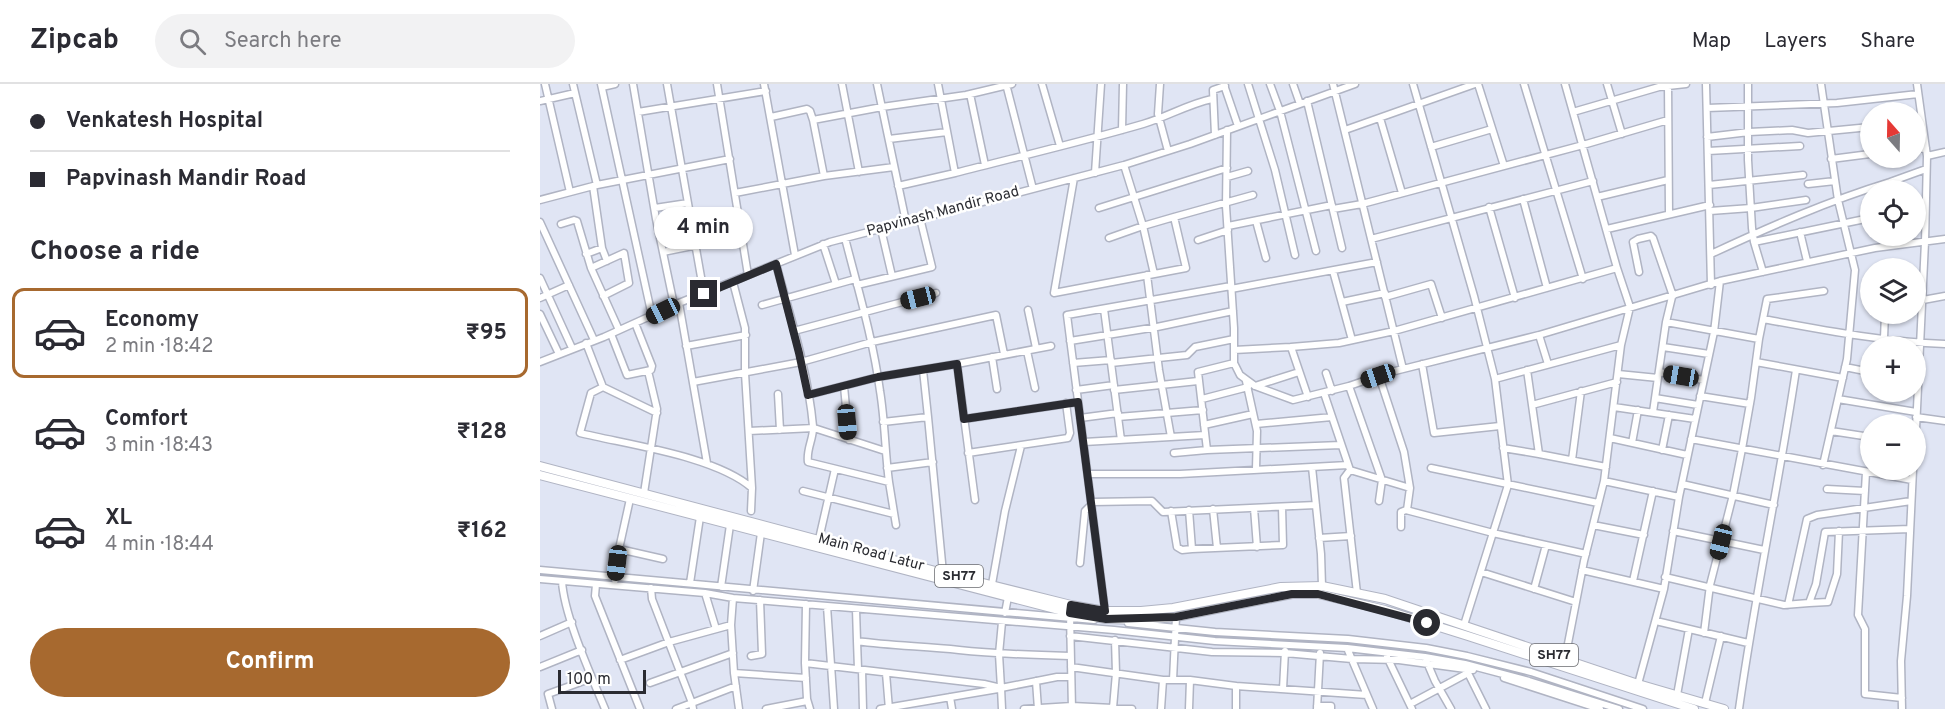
<!DOCTYPE html>
<meta charset="utf-8">
<style>
:root{--surface:#fff;--page:#f2f2f3;--text:#2b2b33;--muted:#7c7c81;--line:#e1e1e2;--accent:#a7692f}
body{margin:0;font-family:Overpass,sans-serif;background:var(--page);color:var(--text);height:100vh;display:flex;flex-direction:column;font-size:22px;white-space:nowrap}
*{box-sizing:border-box;margin:0}
p{font-size:20px;color:var(--muted)}
.icon{flex:none;width:33px;height:33px;fill:none;stroke:currentColor;stroke-width:2;stroke-linecap:round;stroke-linejoin:round}
.map{position:relative;flex:1;overflow:hidden}
.sheet{display:flex;flex-direction:column;background:var(--surface);width:540px}
.sheet>*{flex:none}
.hud{display:grid;align-content:center;height:132px;padding:0 30px;background:var(--surface)}
.needle{width:39px;rotate:340deg}
.buttons{position:absolute;left:1320px;top:18px;display:grid;gap:12px}
.buttons a{display:grid;place-items:center;width:66px;height:66px;border-radius:50%;background:var(--surface);box-shadow:0 2px 4px #0004;font-size:30px}
.scale{position:absolute;left:18px;bottom:15px;width:88px;box-sizing:border-box;padding-left:6px;border:3px solid #2a2b31;border-top:0;font-size:16px;line-height:21px;white-space:nowrap;color:#2a2b31;-webkit-text-stroke:4px #fff;paint-order:stroke}
.end{position:absolute;width:27px;height:27px;margin:-14px;border:8px solid #2a2b31;background:#fff;box-shadow:0 0 0 3px #fff}
.from{border-radius:50%}
.bubble{position:absolute;height:42px;border-radius:21px;background:var(--surface);box-shadow:0 2px 4px #0004;font-size:20px;font-weight:700;line-height:42px;text-align:center}
.car{position:absolute;width:18px;height:36px;margin:-18px -9px;border-radius:8px;box-shadow:0 0 4px 2px #0007;background:linear-gradient(#222 24%,#8ab4d8 0 40%,#222 0 76%,#8ab4d8 0 86%,#222 0)}
.hud b{display:flex;align-items:center;gap:21px;height:57px;font-size:22px}
.hud b+b{border-top:2px solid var(--line)}
.hud i{width:15px;height:15px;background:var(--text)}
ul{padding:0;list-style:none}
li{display:flex;align-items:center;gap:18px;height:90px;margin:0 12px 9px;padding:0 18px;border:3px solid transparent;border-radius:12px}
li div{flex:1}
li b{display:block;font-size:22px}
li em{font-style:normal;font-weight:700}
li.selected{border-color:var(--accent)}
li>.icon{width:54px;height:54px;stroke-width:1.5}
h2{padding:0 30px;font-size:27px;line-height:72px}
.cta{display:flex;gap:12px;margin-top:auto;padding:12px 30px}
.cta a{flex:1;height:69px;border-radius:36px;background:var(--accent);color:#fff;font-size:24px;font-weight:700;line-height:69px;text-align:center}
header{display:flex;align-items:center;gap:36px;box-sizing:border-box;height:84px;padding:0 30px;background:var(--surface);border-bottom:2px solid var(--line)}
header strong{font-size:28px}
nav{display:flex;gap:33px;margin-inline-start:auto;font-size:21px}
.search{width:420px;height:54px;background:var(--page);display:flex;align-items:center;gap:15px;box-sizing:border-box;padding:0 21px;border-radius:33px;color:var(--muted);font-size:22px}
main{display:flex;flex:1;min-height:0}
.map>svg:first-child{display:block}
.lines{fill:none;stroke-linecap:round;stroke-linejoin:round}
.minor-casing{stroke:#b0b4c3;stroke-width:9}
.major-casing{stroke:#b0b4c3;stroke-width:10}
.minor{stroke:#fff;stroke-width:6}
.major{stroke:#fff;stroke-width:8}
.route{stroke:#2a2b31;stroke-width:8}
.labels{text-anchor:middle;dominant-baseline:central;stroke-width:5;stroke-linejoin:round;paint-order:stroke}
.shield{fill:#fff;stroke:#6a6b6f;stroke-width:1.5}
.shield-label{font-size:14px;font-weight:bold;fill:#2a2b31}
.street-label{font-size:15px;fill:#2a2b31;stroke:#fff}
</style>
<header>
<strong>Zipcab</strong>
<div class="search"><svg class="icon" aria-label="search" viewBox="0 0 24 24"><circle cx="10" cy="10" r="6"/><path d="M15 15l6 6"/></svg>Search here</div>
<nav><a>Map</a><a>Layers</a><a>Share</a></nav>
</header>
<main>
<section class="sheet">
<div class="hud">
<b><i class="from"></i>Venkatesh Hospital</b>
<b><i></i>Papvinash Mandir Road</b>
</div>
<h2>Choose a ride</h2>
<ul>
<li class="selected"><svg class="icon" aria-label="car" viewBox="0 0 24 24"><path d="M5 17H2v-5l4-1 3-4h7l3 4 3 1v5h-3M9 17h6M6 11h13"/><circle cx="7" cy="17" r="2"/><circle cx="17" cy="17" r="2"/></svg><div><b>Economy</b><p>2 min · 18:42</p></div><em>₹95</em></li>
<li><svg class="icon" aria-label="car" viewBox="0 0 24 24"><path d="M5 17H2v-5l4-1 3-4h7l3 4 3 1v5h-3M9 17h6M6 11h13"/><circle cx="7" cy="17" r="2"/><circle cx="17" cy="17" r="2"/></svg><div><b>Comfort</b><p>3 min · 18:43</p></div><em>₹128</em></li>
<li><svg class="icon" aria-label="car" viewBox="0 0 24 24"><path d="M5 17H2v-5l4-1 3-4h7l3 4 3 1v5h-3M9 17h6M6 11h13"/><circle cx="7" cy="17" r="2"/><circle cx="17" cy="17" r="2"/></svg><div><b>XL</b><p>4 min · 18:44</p></div><em>₹162</em></li>
</ul>
<div class="cta"><a>Confirm</a></div>
</section>
<div class="map">
<svg width="1405" height="625" viewBox="0 0 1405 625">
<rect width="100%" height="100%" fill="#e0e5f4"/>
<g class="lines">
<defs>
<path id="minor" d="M5,0L30,108
M61,0L112,232
M93,0L116,135L134,221
M127,0L164,210
M177,0L208,191
M224,0L255,171
M302,0L319,88
M337,0L366,138
M466,0L493,105
M502,0L520,62
M620,0L618,30L628,67
M708,0L735,86L755,171
M730,0L740,27L776,167
M753,0L760,20
M793,0L863,285
M873,0L934,212L955,295L968,401L924,541
M938,0L964,82
M984,0L1043,195
M1025,0L1077,184
M1067,0L1082,50
M1128,0L1129,129
M1166,0L1171,201
M1208,0V76L1212,144L1214,158L1223,188
M1281,0L1298,116L1315,186L1307,275L1283,381
M684,1L698,42
M62,3L75,0
M430,10L445,81
M0,17L35,9
M767,17L802,164
M1167,24L1297,19L1378,10
M98,28L226,7
M1033,28L1119,3L1146,0
M231,33L267,25L270,27L273,36
M840,34L862,109
M582,46L583,0
M687,46L686,122L694,244V279L700,291L715,302L753,316L809,302L847,289L999,251L1180,197L1335,164L1405,155
M805,46L935,0
M675,51L673,6L685,2
M1167,53L1209,48L1252,46L1268,49L1330,43
M349,55L407,48
M891,63L952,45
M1376,65L1386,64
M1168,67L1260,62
M1387,72L1405,68
M1291,75L1330,70
M354,83L284,92L273,36L342,23L426,11L472,0
M415,89C477,73 541,58 603,40C627,33 648,20 672,15
M555,89L561,0
M687,93L708,87
M534,94L514,209L646,184L634,133L603,142L584,81
M1350,98L1386,85
M1268,100L1295,97
M57,101L190,75
M1169,101L1263,91
M53,102L62,164
M358,102L415,89L398,0
M195,109L284,92
M1057,113L1128,96
M983,115L1007,204
M0,116L57,101L33,0
M949,123L975,214
M115,124L148,119
M559,124L687,84
M793,125L822,120L1043,61L1128,36
M1170,127L1211,124L1266,116
M634,133L713,111
M716,137L726,174
M0,138L54,256
M21,140L34,136L37,137L51,184
M688,142L792,121
M341,145L352,192
M1067,145L1170,121
M1260,148L1267,177
M1355,152L1357,161
M569,154L603,142L614,190
M831,155L1053,97
M658,156L688,146
M1214,158L1330,134
M283,160L296,200
M123,168L202,152
M46,170L62,164L67,177
M1171,170C1229,143 1288,117 1350,98L1351,106
M236,180C250,232 268,287 273,342C274,354 266,365 268,378L349,398C345,368 345,337 340,307C333,255 318,205 305,154
M1347,184V183
M793,187L812,256
M1099,188L1093,158L1098,155L1111,152L1113,154L1133,212
M607,191L619,286L631,353
M0,194L32,264
M193,198L205,244V289L212,404
M317,201L392,183L380,134
M691,205L837,178
M63,212L89,199L84,169L51,184L79,246
M845,213L891,200L902,234
M0,214L29,201
M1383,216L1405,212
M802,218L845,209
M139,219L167,379
M222,221L315,195
M564,225L581,356
M488,226L496,264
M0,230L19,270
M1223,235C1283,246 1344,258 1405,260
M1126,238L1219,255
M254,247L396,209
M71,250L87,291L111,286L112,282L95,239
M999,251L1008,280
M1344,254L1345,230
M530,257L617,243L693,227
M46,259L63,303L117,329
M146,262L206,251
M751,263L799,259L854,247L1077,184L1090,223L1081,261L1064,397L1044,477L1025,575
M1123,263L1169,270
M694,266L751,263L768,313
M487,267L495,304
M452,273L457,305
M0,278L64,253L139,219L290,158L584,81L650,60L815,0
M1216,278L1303,294
M533,279L571,276
M571,279L647,271L655,263L694,255
M417,280L511,262
M882,280L894,349L960,342
M1305,283L1330,288
M383,286L388,333
M987,286L999,370L1066,383
M1119,288L1163,296
M786,289L792,307
M1078,290L1118,294
M839,292L864,368L870,404
M955,295L1081,261
M706,297L717,347L716,385
M153,298L261,278L332,258L456,231L464,270
M304,302L309,356
M715,302L759,288
M809,302L842,396L839,417
M63,303L51,309L40,349C89,361 175,372 212,404L211,427
M536,306L574,301
M574,306L658,297
M784,309L810,386L804,394L817,509
M238,310L240,346
M268,311L338,293L417,280L435,416
M1160,312L1210,320
M1115,314L1158,321
M662,315L708,303
M1298,315L1376,328
M992,321L1077,298
M1074,323L1155,335
M1113,328L1126,238L1132,213
M578,333L663,326
M1376,333L1405,337
M540,334L578,329
M424,335L538,318
M343,338L388,333L403,489
M716,340L792,333
M664,341L713,330
M1376,345L1385,158L1387,72L1377,0
M209,347L274,344L345,367
M1291,347L1330,353
M1070,354L1147,371
M1151,355L1372,396
M544,358L665,351
M1092,359L1098,326
M963,364L999,370
M667,366L658,288L694,279
M1122,366L1129,331
M428,369L528,354L530,349L526,319
M634,369L667,366L801,361
M1032,376L1041,307
M772,383L781,470L782,502
M347,384L393,378
M891,384L1058,419
M810,386L870,404L867,426
M1326,388L1318,531L1325,545V610L1362,614
M548,390H640L808,381
M1064,397L1139,413
M349,398L356,441
M1142,400L1234,421
M1287,405L1325,407
M263,407L354,430
M104,409L117,325L108,287
M552,418L612,417L623,428L776,421
M714,424L717,463
M673,425L677,464
M649,426L652,465L743,461L742,423
M631,427L637,463L642,466L652,465
M1053,441L1104,451
M861,443V428L866,426L953,449L1046,470
M1133,447L1224,466
M779,454L811,452
M279,455L295,385
M79,465L123,475
M540,479L545,427L552,420
M0,486L554,536
M1042,486L1124,505
M941,488L1036,518
M1125,493L1244,521L1269,519L1276,500L1285,448L1370,445
M0,495L165,509L193,514L574,546L675,557L807,564L885,573L925,580L989,597L1079,625
M75,496L79,465L90,415
M22,497C24,532 51,591 65,625
M1093,497L1113,407
M150,499L160,433
M56,500L55,512L100,625
M452,500L465,427L481,362
M181,503L190,441
M111,504L112,515L152,619L136,625
M994,505L1006,461
M213,507L221,449
M165,509L176,545
M193,514L191,541L194,589
M1269,519L1288,518L1297,490L1299,447
M1248,521L1267,435L1277,431L1371,417
M287,522L294,625
M316,525L317,557C351,562 385,562 419,566C456,570 493,571 530,572
M565,527L527,231L691,202
M465,529L468,513
M530,530L532,625
M1116,537L1208,559
M588,539L675,548L808,555L886,564L927,572L991,588L1103,625
M1164,549L1170,501L1193,411L1202,365L1211,314L1219,255L1227,215L1284,207
M0,552L32,538
M530,552L672,568L745,569L812,575L859,576L933,586
M317,557L318,585
M807,564L833,625
M211,572L222,570L220,516
M847,573L872,625
M80,576L129,558L191,541
M886,576L895,597L911,625
M265,579L266,520
M0,583L42,566
M531,583L623,596
M322,586L323,625
M927,587L946,625
M346,589L349,625
M964,594L1060,625
M633,596H650L649,625
M650,596L696,602V625
M496,597L498,625
M110,599L193,569
M1098,600L1124,505L1139,413L1174,248L1180,197
M696,602L827,611
M461,604L459,570L462,538
M743,605L745,567
M1137,611L1149,545
M410,613L412,625
M1165,619L1181,552
M870,620L928,589
M777,622H791V625
M12,625L8,610L52,594
M153,625L152,619L196,602
M199,625L194,589L266,594
M226,625L267,617
M270,625L267,615L265,579L444,600L461,604
M340,625L458,605
M462,625L461,604L517,593H531
M484,625L532,622L573,624L576,589L575,556
M573,625H592
M621,625L623,596H633L636,533
M777,625L780,569
M1199,625C1215,511 1239,399 1256,286
M1362,625L1361,577L1367,512L1373,386"/>
<path id="major" d="M0,382L403,489L531,521L565,527H601L633,524L741,503L782,502L845,515L1098,600L1184,625
M0,391L530,529L566,535L600,536L636,533L752,510H778L845,526L928,552L1154,625"/>
</defs>
<!-- minor casing -->
<use href="#minor" class="minor-casing"/>
<!-- major casing -->
<use href="#major" class="major-casing"/>
<!-- minor -->
<use href="#minor" class="minor"/>
<!-- major -->
<use href="#major" class="major"/>
</g>
<g class="lines">
<!-- route -->
<path class="route" d="M164,210L236,180L259,269L268,311L338,293L417,280L424,335L538,318L565,527L531,521L530,529L566,535L636,533L752,510H778L887,539"/>
</g>
<g class="labels">
<!-- shield labels -->
<g class="shield">
<rect x="395" y="481" width="48" height="22" rx="4.5"/>
<rect x="990" y="560" width="48" height="22" rx="4.5"/>
</g>
<g class="shield-label">
<text x="419" y="492">SH77</text>
<text x="1014" y="571">SH77</text>
</g>
<!-- street labels -->
<g class="street-label">
<text transform="translate(403 128) rotate(-15)">Papvinash Mandir Road</text>
<text transform="translate(331 469) rotate(15)">Main Road Latur</text>
</g>
</g>
</svg>
<div class="buttons">
<a><svg class="needle" viewBox="-14 -14 28 28"><path d="M0-13l5 13h-10z" fill="#e53935"/><path d="M0 13l5-13h-10z" fill="#7c7c81"/></svg></a>
<a><svg class="icon" aria-label="locate" viewBox="0 0 24 24"><circle cx="12" cy="12" r="6"/><path d="M12 2v4M12 18v4M2 12h4M18 12h4"/></svg></a>
<a><svg class="icon" aria-label="layers" viewBox="0 0 24 24"><path d="M12 4l9 5-9 5-9-5zM3 14l9 5 9-5"/></svg></a>
<a>+</a>
<a>−</a>
</div>
<div class="scale">100 m</div>
<i class="end from" style="left:887px;top:539px"></i>
<i class="end" style="left:164px;top:210px"></i>
<div class="bubble" style="left:114px;top:123px;width:99px">4 min</div>
<i class="car" style="left:378px;top:214px;rotate:256deg"></i>
<i class="car" style="left:123px;top:227px;rotate:244deg"></i>
<i class="car" style="left:838px;top:292px;rotate:251deg"></i>
<i class="car" style="left:1141px;top:292px;rotate:280deg"></i>
<i class="car" style="left:307px;top:338px;rotate:175deg"></i>
<i class="car" style="left:1181px;top:458px;rotate:194deg"></i>
<i class="car" style="left:77px;top:479px;rotate:187deg"></i>
</div>
</main>
